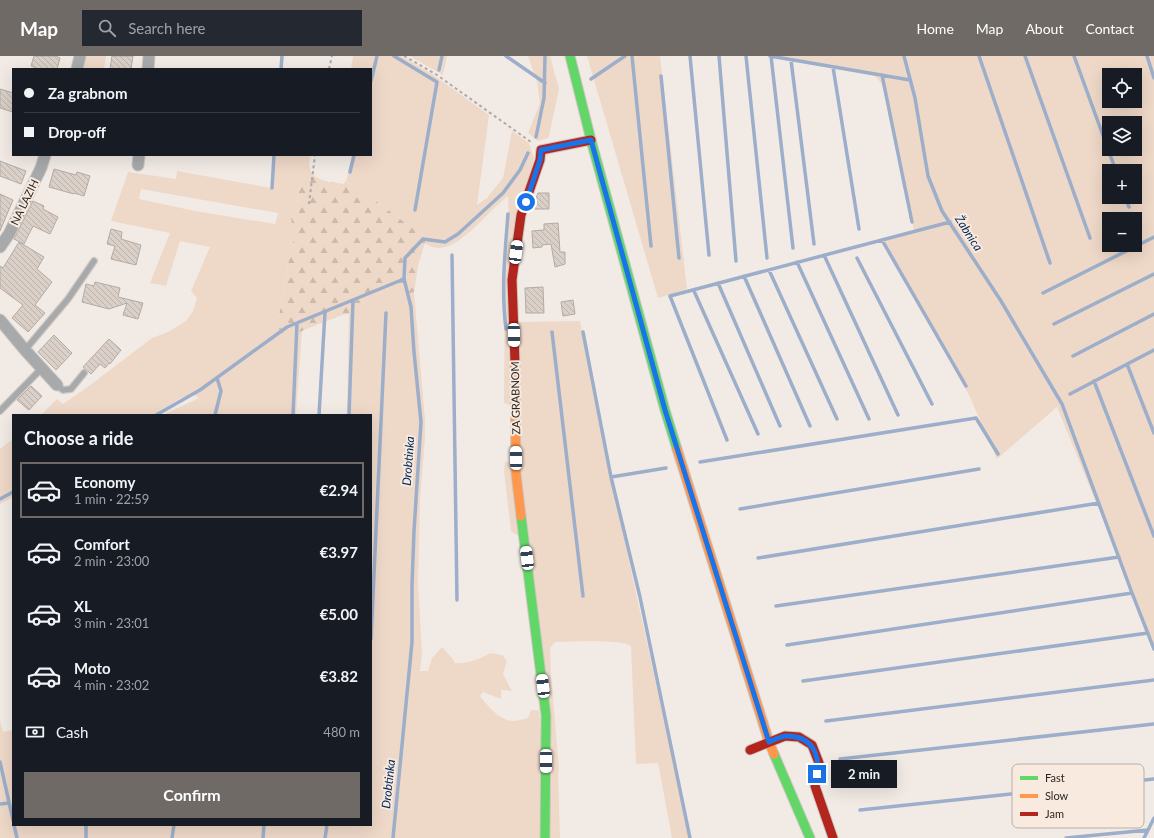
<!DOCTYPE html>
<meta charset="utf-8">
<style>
:root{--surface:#171b24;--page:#242831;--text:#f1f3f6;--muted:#9ea1a6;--line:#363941;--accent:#706a66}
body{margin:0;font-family:Lato,sans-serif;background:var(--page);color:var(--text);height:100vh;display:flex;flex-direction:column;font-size:15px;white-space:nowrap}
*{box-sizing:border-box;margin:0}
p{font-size:13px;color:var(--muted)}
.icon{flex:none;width:22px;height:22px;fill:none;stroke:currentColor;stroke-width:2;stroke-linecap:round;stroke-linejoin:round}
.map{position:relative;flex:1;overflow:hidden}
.sheet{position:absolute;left:12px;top:358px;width:360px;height:412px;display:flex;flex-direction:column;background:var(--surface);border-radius:0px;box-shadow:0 4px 16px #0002}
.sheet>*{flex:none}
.top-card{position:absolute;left:12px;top:12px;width:360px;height:88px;border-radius:0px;box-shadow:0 4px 16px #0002;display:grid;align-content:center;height:88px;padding:0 12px;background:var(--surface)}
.fabs{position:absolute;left:1102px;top:12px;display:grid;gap:8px}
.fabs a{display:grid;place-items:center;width:40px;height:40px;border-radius:0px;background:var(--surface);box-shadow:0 4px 16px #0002;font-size:20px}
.end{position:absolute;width:18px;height:18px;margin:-9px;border:5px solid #1a73e8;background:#fff;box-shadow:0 0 0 2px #fff}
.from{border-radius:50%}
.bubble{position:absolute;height:28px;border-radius:0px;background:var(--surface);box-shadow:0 4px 16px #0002;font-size:13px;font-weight:700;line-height:28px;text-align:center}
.car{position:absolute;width:12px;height:24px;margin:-12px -6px;border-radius:5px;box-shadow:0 0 3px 1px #0007;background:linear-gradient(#fff 24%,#345 0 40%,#fff 0 76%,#345 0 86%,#fff 0)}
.top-card b{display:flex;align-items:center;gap:14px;height:38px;font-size:15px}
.top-card b+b{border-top:1px solid var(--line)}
.top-card i{width:10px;height:10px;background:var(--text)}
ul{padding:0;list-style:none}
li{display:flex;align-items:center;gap:12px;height:56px;margin:0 8px 6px;padding:0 4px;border:2px solid transparent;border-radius:0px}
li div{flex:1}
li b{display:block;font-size:15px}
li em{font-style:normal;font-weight:700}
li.current{border-color:var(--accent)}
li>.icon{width:36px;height:36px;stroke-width:1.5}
h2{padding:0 12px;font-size:18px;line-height:48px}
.pay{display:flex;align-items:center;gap:10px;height:44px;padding:0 12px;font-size:15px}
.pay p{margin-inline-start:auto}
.button{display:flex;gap:8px;margin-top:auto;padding:8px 12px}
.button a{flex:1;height:46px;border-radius:0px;background:var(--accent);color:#fff;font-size:16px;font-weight:700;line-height:46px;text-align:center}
header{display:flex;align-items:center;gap:24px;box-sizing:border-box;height:56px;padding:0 20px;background:var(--accent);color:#fff}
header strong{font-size:19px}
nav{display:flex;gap:22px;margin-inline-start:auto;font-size:14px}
.search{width:280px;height:36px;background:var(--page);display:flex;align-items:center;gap:10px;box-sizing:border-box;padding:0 14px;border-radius:0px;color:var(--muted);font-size:15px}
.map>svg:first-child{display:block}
.green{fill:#eed8c8;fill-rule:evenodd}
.forest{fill:url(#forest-firs)}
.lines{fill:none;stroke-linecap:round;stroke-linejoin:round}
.stream{stroke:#9caec9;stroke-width:3.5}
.building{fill:url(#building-back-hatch);stroke:#b1aba6}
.lane-casing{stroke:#cdc7c3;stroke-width:8}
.street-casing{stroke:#cdc7c3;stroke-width:13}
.fast-casing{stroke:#cdc7c3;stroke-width:11}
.slow-casing{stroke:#cdc7c3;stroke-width:11}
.jam-casing{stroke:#cdc7c3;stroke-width:11}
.path{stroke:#adaaa9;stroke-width:2;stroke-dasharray:3 3;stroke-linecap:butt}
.lane{stroke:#a8a9aa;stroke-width:5.5}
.street{stroke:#a8a9aa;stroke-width:11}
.fast{stroke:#63d668;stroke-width:9}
.slow{stroke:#ff974d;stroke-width:9}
.jam{stroke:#b3261e;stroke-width:9}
.route{stroke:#1a73e8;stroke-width:5}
.labels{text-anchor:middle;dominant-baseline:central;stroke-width:4;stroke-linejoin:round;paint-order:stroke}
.street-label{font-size:11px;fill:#2a2521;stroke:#f8eadf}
.water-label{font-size:12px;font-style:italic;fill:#002759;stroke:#f8eadf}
.key{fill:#f8eadf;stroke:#baafa6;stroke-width:1}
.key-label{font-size:11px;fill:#2a2521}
</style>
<header>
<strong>Map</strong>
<div class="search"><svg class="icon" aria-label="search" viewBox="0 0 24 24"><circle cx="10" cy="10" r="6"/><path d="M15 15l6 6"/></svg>Search here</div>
<nav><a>Home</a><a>Map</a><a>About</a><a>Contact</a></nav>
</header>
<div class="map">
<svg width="1154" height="782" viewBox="0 0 1154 782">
<defs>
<pattern id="forest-firs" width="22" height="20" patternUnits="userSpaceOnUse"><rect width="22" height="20" fill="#eed8c8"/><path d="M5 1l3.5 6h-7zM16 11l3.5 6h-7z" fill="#ccb9ac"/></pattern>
<pattern id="building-back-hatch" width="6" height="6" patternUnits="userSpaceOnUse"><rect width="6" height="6" fill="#dbd0c7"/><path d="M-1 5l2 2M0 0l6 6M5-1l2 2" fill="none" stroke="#bcb2ab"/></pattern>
</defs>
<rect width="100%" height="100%" fill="#f2ebe5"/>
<!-- green -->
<path class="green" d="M84,0H106L104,13H81Z
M353,0H401L432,18L489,59L477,149L487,142L503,122L512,75L529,87L534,102L519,161L512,350L504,347L505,230L509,167L508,140C490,153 461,193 438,192C434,192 429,189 425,188L426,180L420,178L372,142L346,125L353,99H371V13H351Z
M411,0H447L443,19L413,2Z
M528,0H550L559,33L549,80L548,82L538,85L528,77L540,47L537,26Z
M587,0H660L687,233L658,242Z
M766,0H1154V594L1136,544L1057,351L997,403L969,339L881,184L914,174L882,28L875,20ZM1109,19H1135V45H1109ZM1109,67H1135V93H1109ZM1109,115H1135V141H1109ZM1109,163H1135V189H1109Z
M276,99H310L309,108L311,116L301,124L298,140L291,162L294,183L288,208L282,247L278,262L294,278L302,274L296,359H163L199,342L193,338L181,342L152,359H41L57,343L63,348L89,330L152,282L168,276L186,265L193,255L197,242L191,235L210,191L180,185L166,230L150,227L170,177L111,165L128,116L176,123L177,115L271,132ZM141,133L278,157L275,168L195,155L139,143Z
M390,231L406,238L414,236L425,364V383L420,443L418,528L422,597L420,615H428L432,602L442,591L452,602L455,607C464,609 483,602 490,597L502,599L507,605L503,618L512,635L501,634V643L483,636L480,640C487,649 499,664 512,665C517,665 523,663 528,662L531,654L541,655V782H0V664L3,676L13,674V769H371V359H347L349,258L361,248Z
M580,265L614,437L690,782H672L658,707L636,708L631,590C621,583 570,586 555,586L550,592L551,619L559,713L558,718L560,782H549L521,418L518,266Z
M13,383V441L0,448V393Z
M513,405L519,479L515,478L511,475L504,415L505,406Z"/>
<!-- forest -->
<path class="forest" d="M311,116C318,126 332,126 343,128L346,125L372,142L420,178L426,180C425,191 420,200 418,211C416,219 416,227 414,236L406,238L390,231L361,248L349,258L342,259L294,278H283L273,266L278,262L282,247L288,208L294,183L291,162L298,140L301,124Z"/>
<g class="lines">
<!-- stream -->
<path class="stream" d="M394,0L437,26L415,154
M506,0L545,27
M632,0L651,190
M690,0L709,199
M719,0L736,205
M746,0L767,202
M770,0L910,24
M771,0L793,192
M904,0L915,42L928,120L942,155L1001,245L1062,348L1132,537L1154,593
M979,0L1050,207
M1025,0L1090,182
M1074,0L1116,115
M1147,0L1154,22
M791,4L814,188
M833,11L859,173
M281,13L282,0
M439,14L442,0
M882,19L912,166
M661,20L679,202
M591,23L625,0
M371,25L377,0
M536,81L544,42L545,0
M350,116L354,99
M272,132L274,99
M1125,141L1129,151
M882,184L966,330
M452,199L457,544
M824,199L898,359
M857,202L932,348
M797,206L869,363
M769,214L837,363
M744,220L810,370
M718,227L780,370
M694,235L758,378
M1043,237L1154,181
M1054,268L1154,218
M506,273C501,234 505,197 508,158
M552,276L583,540
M583,276L611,421L640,541L690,782
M1073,300L1154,258
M1127,308L1154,377
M1094,325L1154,480
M1070,338L1154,294
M156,359L200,334L287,271L404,223
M215,359L221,335L217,322
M293,359L297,267
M319,359L325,256
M349,359L353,244
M727,384L670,240L950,166
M700,406L976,362L998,398
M611,421L666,412
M0,443L13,436
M740,453L979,413
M758,502L1099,447
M776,550L1119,501
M371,583L386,257
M787,589L1132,537
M803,625L1148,577
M826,665L1154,624
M840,703L1154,668
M0,706L13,764
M0,748L9,747
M860,754L1154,723
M14,769L17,782
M86,782V769
M172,782L174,769
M263,782L264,769
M325,782L327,769
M393,782L412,586V529L414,475L421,366L414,296L411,251L404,223L405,202L423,183L445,186L458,178L503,137L520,114L528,97
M1066,782L1148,774
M1144,782L1154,762"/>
</g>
<!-- building -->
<path class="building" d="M34,0H56L60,2L57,13H39L31,10Z
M112,0H133L131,13H110Z
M0,33L13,37V56L0,52Z
M0,105L26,115L21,128L0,120Z
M54,113L76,119L77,116L90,120L84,140L74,137V138L49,131Z
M538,137H549V153H535V145Z
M0,138L13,144L0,175Z
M33,145L44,150L43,153L58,161L50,178L33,170L24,188L14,183Z
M558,167L560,196H565V208L555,211L551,188L542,189V191L533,192L532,175L544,174V168Z
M111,173L122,176L121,183L141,189L136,209L111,203L115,190L107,188Z
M19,186L44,201L37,213L52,226L35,249L45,257L28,276L12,262L23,249L0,232V210L3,212Z
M95,226L120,232L118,241L143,247L138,263L123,259L127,247L109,253L82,246L86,228L94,230Z
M543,231L544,257H526L525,232Z
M573,244L575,258L563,260L561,246Z
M54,279L72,297L56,314L38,296Z
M109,283L121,294L110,308L109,307L105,312L100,308L91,318L83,311Z
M31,330L42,340L29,354L17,344Z"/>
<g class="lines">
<defs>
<path id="lane" d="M25,294L68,243L94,205
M57,329L63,334L71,333L84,317
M0,355L42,312"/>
<path id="street" d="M77,13L80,0
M148,13L149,0
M138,109L139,99
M0,191L9,178L41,112L45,99
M0,264L25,294L57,329"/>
<path id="fast" d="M570,0L591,84L665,354L677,393
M521,460L546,659L545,782
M774,698L810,782"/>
<path id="slow" d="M515,307L516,418L521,460
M677,393L769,686L774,698"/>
<path id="jam" d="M515,307L512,224L521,159L540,104L541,94L591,84
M750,694L785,680L799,681L812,689L819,707L815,730L833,782"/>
</defs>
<!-- lane casing -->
<use href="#lane" class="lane-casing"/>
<!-- street casing -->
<use href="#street" class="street-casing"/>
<!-- fast casing -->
<use href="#fast" class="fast-casing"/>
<!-- slow casing -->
<use href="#slow" class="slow-casing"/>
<!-- jam casing -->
<use href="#jam" class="jam-casing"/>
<!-- path -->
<path class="path" d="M404,0L437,19L531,86
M329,13L332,0
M309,148L315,99"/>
<!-- lane -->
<use href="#lane" class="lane"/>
<!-- street -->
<use href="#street" class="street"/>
<!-- fast -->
<use href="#fast" class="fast"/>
<!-- slow -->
<use href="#slow" class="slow"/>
<!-- jam -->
<use href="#jam" class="jam"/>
</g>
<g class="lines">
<!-- route -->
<path class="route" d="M526,146L540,104L541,94L591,84L665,354L769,686C774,684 781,680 787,680C811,680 820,697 817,718"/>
</g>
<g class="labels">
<!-- street labels -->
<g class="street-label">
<text transform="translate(24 146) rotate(-64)">NA LAZIH</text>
<text transform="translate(515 342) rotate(-91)">ZA GRABNOM</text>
</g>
<!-- water labels -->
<g class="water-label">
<text transform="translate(969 177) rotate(57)">Žabnica</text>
<text transform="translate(408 405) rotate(-86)">Drobtinka</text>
<text transform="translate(388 728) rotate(-84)">Drobtinka</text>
</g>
</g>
<!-- legend -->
<rect x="1012" y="708" width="132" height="64" rx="6" class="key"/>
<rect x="1020" y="720" width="18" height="4" fill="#63d668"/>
<rect x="1020" y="738" width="18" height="4" fill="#ff974d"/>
<rect x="1020" y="756" width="18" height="4" fill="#b3261e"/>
<g class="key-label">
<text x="1045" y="726">Fast</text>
<text x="1045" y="744">Slow</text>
<text x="1045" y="762">Jam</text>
</g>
</svg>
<div class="fabs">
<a><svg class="icon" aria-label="locate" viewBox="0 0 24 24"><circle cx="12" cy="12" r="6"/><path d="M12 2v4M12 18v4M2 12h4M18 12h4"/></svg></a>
<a><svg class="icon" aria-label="layers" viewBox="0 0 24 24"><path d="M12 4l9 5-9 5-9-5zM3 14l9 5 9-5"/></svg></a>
<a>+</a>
<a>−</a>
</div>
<i class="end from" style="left:526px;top:146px"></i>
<i class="end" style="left:817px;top:718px"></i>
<div class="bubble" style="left:831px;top:704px;width:66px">2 min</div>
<i class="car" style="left:516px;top:196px;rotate:8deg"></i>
<i class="car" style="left:514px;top:279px;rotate:179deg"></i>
<i class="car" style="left:516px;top:402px;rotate:359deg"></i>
<i class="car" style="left:527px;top:502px;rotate:353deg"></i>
<i class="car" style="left:543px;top:630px;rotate:353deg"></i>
<i class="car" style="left:546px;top:705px;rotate:180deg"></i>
<div class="top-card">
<b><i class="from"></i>Za grabnom</b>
<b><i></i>Drop-off</b>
</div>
<section class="sheet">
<h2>Choose a ride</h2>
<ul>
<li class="current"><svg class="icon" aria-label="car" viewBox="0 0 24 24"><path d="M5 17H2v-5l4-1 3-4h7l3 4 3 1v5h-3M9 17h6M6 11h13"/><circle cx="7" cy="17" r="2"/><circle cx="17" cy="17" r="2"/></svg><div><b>Economy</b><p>1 min · 22:59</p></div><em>€2.94</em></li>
<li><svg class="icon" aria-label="car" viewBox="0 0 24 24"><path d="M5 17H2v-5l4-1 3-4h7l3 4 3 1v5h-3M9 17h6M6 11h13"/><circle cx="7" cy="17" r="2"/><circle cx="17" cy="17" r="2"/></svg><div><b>Comfort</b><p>2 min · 23:00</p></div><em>€3.97</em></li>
<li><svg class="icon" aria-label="car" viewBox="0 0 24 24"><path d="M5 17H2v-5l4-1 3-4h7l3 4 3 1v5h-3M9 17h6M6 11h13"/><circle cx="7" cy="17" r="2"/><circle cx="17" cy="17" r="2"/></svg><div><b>XL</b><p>3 min · 23:01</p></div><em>€5.00</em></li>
<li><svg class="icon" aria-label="car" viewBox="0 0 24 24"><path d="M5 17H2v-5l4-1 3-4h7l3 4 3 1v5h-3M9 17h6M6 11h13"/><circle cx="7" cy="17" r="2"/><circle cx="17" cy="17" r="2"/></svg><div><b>Moto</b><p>4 min · 23:02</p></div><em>€3.82</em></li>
</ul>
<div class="pay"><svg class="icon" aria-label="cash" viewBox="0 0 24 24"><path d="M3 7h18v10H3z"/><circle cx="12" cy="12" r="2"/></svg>Cash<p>480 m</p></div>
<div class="button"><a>Confirm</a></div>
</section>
</div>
